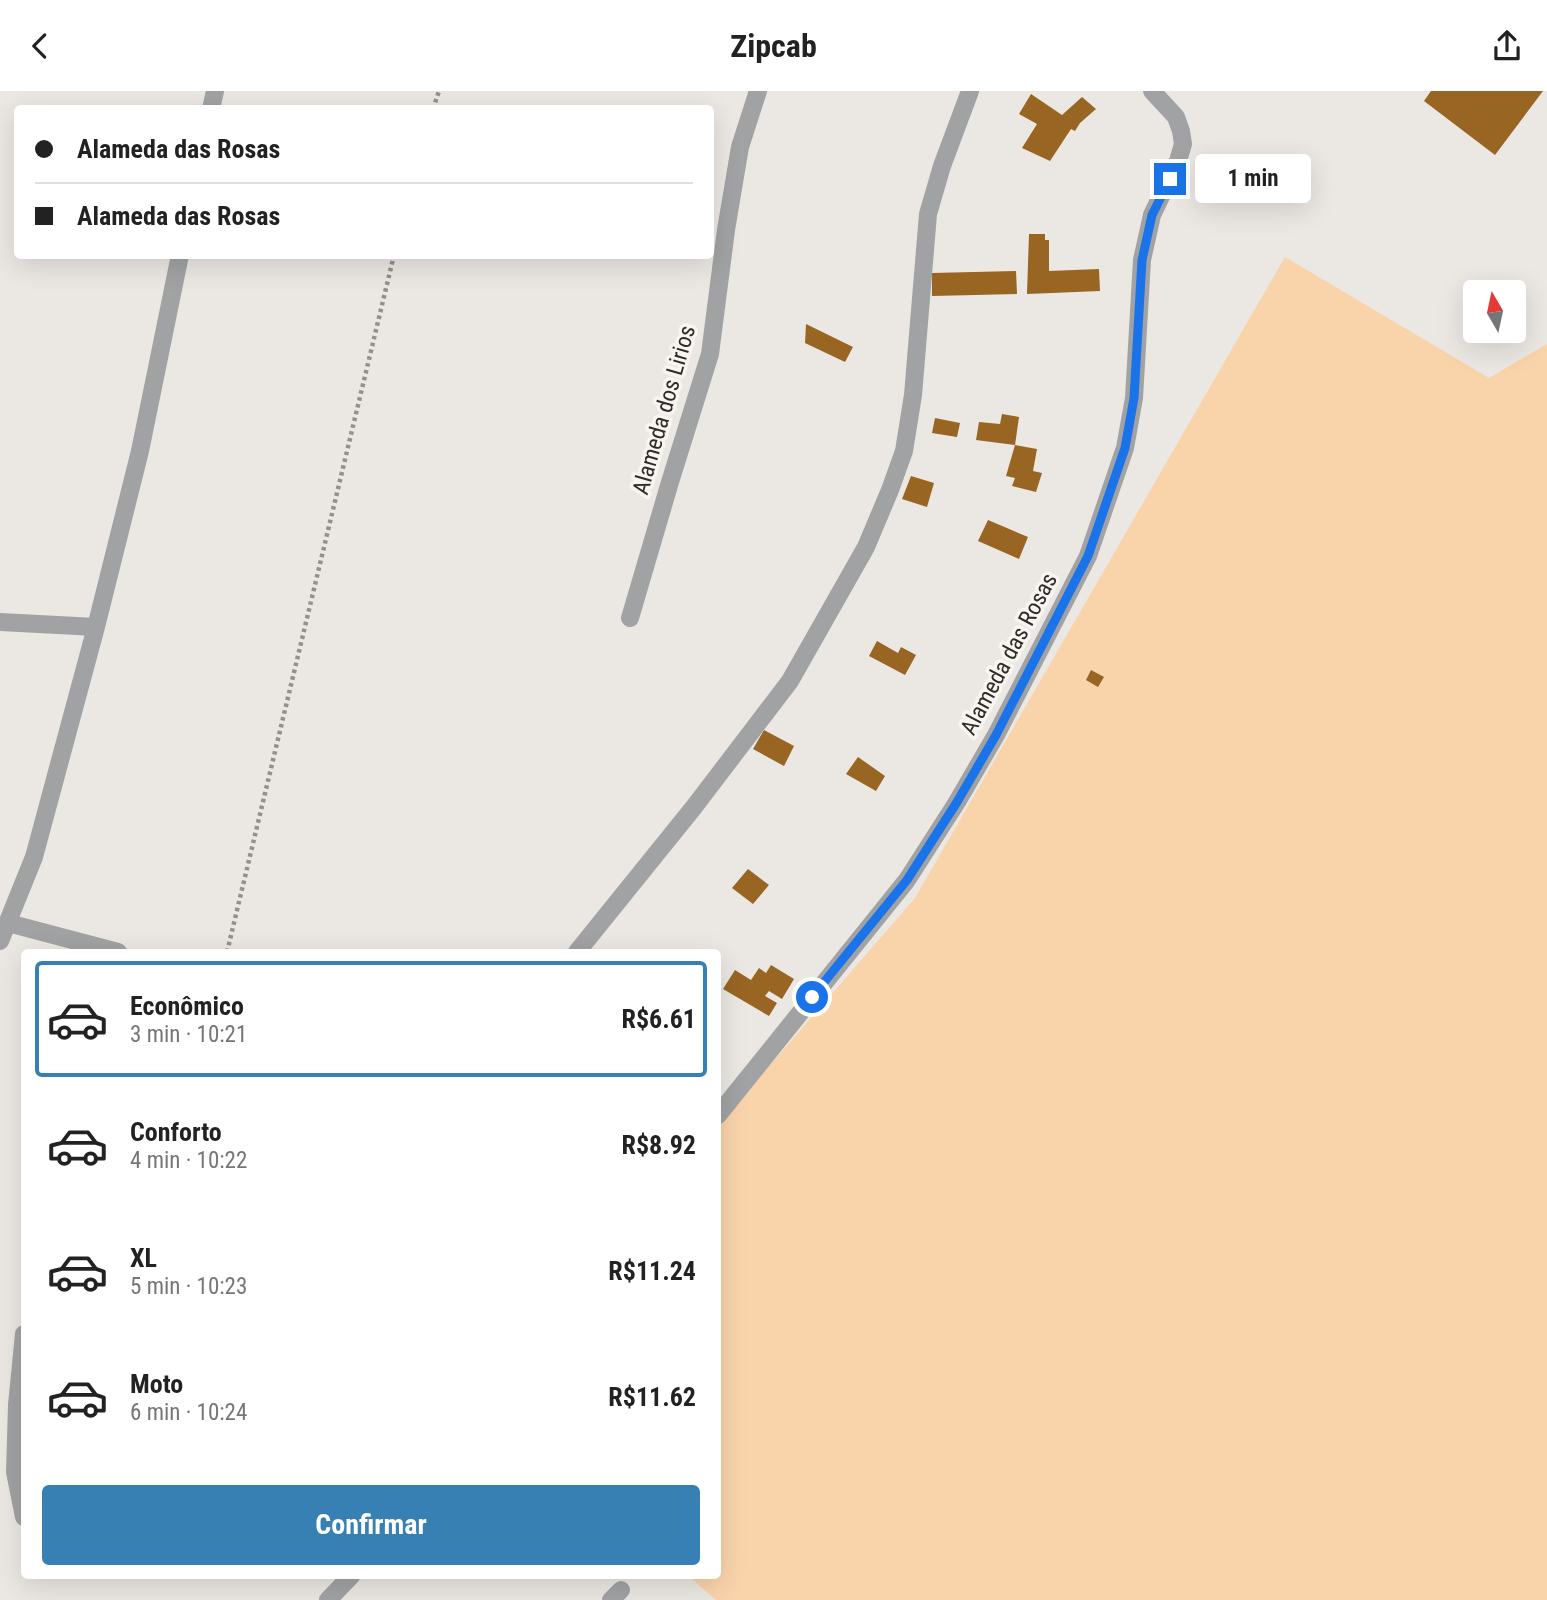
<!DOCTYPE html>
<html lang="pt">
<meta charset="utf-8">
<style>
:root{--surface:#fff;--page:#f2f2f2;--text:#222;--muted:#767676;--line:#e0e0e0;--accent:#3780b4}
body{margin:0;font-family:"Roboto Condensed",sans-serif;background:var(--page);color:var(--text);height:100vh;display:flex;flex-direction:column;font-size:26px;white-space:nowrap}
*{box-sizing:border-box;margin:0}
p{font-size:23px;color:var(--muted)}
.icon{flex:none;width:38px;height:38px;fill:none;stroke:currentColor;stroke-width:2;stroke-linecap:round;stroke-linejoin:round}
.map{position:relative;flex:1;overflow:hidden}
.side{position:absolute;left:21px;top:858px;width:700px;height:630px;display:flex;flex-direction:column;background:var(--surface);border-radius:7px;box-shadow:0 7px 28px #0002}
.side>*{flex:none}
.hud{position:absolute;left:14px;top:14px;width:700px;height:154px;border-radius:7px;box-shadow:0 7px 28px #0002;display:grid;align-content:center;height:154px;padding:0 21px;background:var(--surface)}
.needle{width:46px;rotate:351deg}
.buttons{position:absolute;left:1463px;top:189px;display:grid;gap:14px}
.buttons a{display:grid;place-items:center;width:63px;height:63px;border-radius:7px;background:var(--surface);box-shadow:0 7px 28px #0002;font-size:35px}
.end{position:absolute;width:32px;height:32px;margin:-16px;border:9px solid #1a73e8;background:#fff;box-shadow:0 0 0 4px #fff}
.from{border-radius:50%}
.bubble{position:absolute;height:49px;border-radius:7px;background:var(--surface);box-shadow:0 7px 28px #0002;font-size:23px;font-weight:700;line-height:49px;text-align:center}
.hud b{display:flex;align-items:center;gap:24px;height:66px;font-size:26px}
.hud b+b{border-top:2px solid var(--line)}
.hud i{width:18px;height:18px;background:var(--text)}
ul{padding:12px 0 0;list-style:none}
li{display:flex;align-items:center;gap:21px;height:116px;margin:0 14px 10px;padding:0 7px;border:4px solid transparent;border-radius:7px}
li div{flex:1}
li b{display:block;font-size:26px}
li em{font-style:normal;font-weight:700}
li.current{border-color:var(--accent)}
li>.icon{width:63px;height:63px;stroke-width:1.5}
.primary-button{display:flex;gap:14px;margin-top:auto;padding:14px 21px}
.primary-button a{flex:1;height:80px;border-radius:7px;background:var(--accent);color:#fff;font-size:28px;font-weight:700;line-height:80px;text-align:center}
header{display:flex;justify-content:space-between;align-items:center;height:91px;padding:0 21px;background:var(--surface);font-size:32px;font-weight:700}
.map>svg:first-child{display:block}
.green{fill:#f9d3aa}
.building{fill:#986523}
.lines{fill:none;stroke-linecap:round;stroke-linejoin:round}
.path{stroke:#93908d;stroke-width:4.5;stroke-dasharray:3.5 3.5;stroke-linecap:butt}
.minor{stroke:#a0a2a4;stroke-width:18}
.route{stroke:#1a73e8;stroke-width:9}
.labels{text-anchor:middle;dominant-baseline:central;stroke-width:7;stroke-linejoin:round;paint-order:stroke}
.street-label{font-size:23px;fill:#2d2c2a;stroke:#f8f4ef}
</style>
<header><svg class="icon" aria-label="back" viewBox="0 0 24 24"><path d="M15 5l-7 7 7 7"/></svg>Zipcab<svg class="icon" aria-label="share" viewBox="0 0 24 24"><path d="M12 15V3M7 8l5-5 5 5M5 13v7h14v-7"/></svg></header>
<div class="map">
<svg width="1547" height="1509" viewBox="0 0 1547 1509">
<rect width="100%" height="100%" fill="#ebe7e2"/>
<!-- green -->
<path class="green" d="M1285,166L1489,287L1547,253V1509H716L687,1484H718V1034L915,807Z"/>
<!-- building -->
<path class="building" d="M1431,0H1543L1495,64L1424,10Z
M1031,3L1062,24L1082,6L1096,18L1080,32L1075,40L1071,38L1050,70L1022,57L1037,33L1019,23Z
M1029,143H1045V149H1049V180L1099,178L1100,200L1027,203Z
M1016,180L1017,203L932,205V182Z
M806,233L853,256L845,271L805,252Z
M1002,323L1019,326L1015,354L1037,358L1033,380L1042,382L1036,401L1012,395L1015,387L1006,385L1015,354L976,349L979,331L1000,333Z
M935,327L960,332L957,346L932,342Z
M911,385L934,392L927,416L902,408Z
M988,429L1028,446L1019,468L978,450Z
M877,550L898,562L901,556L916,564L905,584L869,565Z
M1091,579L1104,586L1098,596L1086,589Z
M764,639L794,655L784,675L753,658Z
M858,666L885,685L876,700L846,683Z
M748,778L769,794L753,813L732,797Z
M771,874L794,888L782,908L769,900L765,905L777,912L769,925L723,898L735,879L751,889L759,877L766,882Z"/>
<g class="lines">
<!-- path -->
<path class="path" d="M433,18L439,0
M227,861L394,164"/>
<!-- minor -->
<path class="minor" d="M211,18L215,0
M630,527L670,391L710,263L726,139L740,56L758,0
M0,531L96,536
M8,832L118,861
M0,850L34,766L96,536L140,360L180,164
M577,861L694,716L790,590L866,456L890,399L904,360L913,304L928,123L942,75L970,0
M718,1024L907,789L957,711L996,644L1088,465L1125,357L1134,307L1142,169L1152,124L1178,70L1183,53L1181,40L1176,26L1152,0
M24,1243L17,1314L15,1381L24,1426
M328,1509L352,1484
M611,1509L621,1499"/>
</g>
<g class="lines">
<!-- route -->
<path class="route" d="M812,906L907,789L957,711L996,644L1088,465L1125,357L1134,307L1142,169L1152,124L1170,88"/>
</g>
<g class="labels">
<!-- street labels -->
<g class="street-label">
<text transform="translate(664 319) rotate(-74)">Alameda dos Lirios</text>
<text transform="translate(1009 563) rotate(-62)">Alameda das Rosas</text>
</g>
</g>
</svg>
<div class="buttons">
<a><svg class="needle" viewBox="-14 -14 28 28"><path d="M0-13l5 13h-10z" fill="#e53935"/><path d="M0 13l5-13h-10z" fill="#767676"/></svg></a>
</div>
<i class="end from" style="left:812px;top:906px"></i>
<i class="end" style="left:1170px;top:88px"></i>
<div class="bubble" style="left:1195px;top:63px;width:116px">1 min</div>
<div class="hud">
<b><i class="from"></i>Alameda das Rosas</b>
<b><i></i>Alameda das Rosas</b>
</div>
<section class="side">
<ul>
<li class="current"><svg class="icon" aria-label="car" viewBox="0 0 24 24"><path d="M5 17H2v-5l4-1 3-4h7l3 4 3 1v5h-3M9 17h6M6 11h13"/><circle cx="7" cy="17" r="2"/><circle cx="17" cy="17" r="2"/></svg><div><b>Econômico</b><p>3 min · 10:21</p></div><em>R$6.61</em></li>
<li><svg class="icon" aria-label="car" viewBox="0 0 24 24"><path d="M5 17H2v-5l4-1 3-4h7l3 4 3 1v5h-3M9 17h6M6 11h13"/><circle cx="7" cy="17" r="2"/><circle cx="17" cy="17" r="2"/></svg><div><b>Conforto</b><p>4 min · 10:22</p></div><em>R$8.92</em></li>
<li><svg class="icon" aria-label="car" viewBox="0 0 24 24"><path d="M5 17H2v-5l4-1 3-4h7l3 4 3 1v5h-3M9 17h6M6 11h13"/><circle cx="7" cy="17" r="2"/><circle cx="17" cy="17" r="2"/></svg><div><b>XL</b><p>5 min · 10:23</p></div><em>R$11.24</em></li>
<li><svg class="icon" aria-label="car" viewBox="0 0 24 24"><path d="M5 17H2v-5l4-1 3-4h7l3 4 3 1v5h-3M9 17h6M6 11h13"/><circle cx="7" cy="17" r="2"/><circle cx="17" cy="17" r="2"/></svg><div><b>Moto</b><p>6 min · 10:24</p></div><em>R$11.62</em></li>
</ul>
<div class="primary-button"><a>Confirmar</a></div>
</section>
</div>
